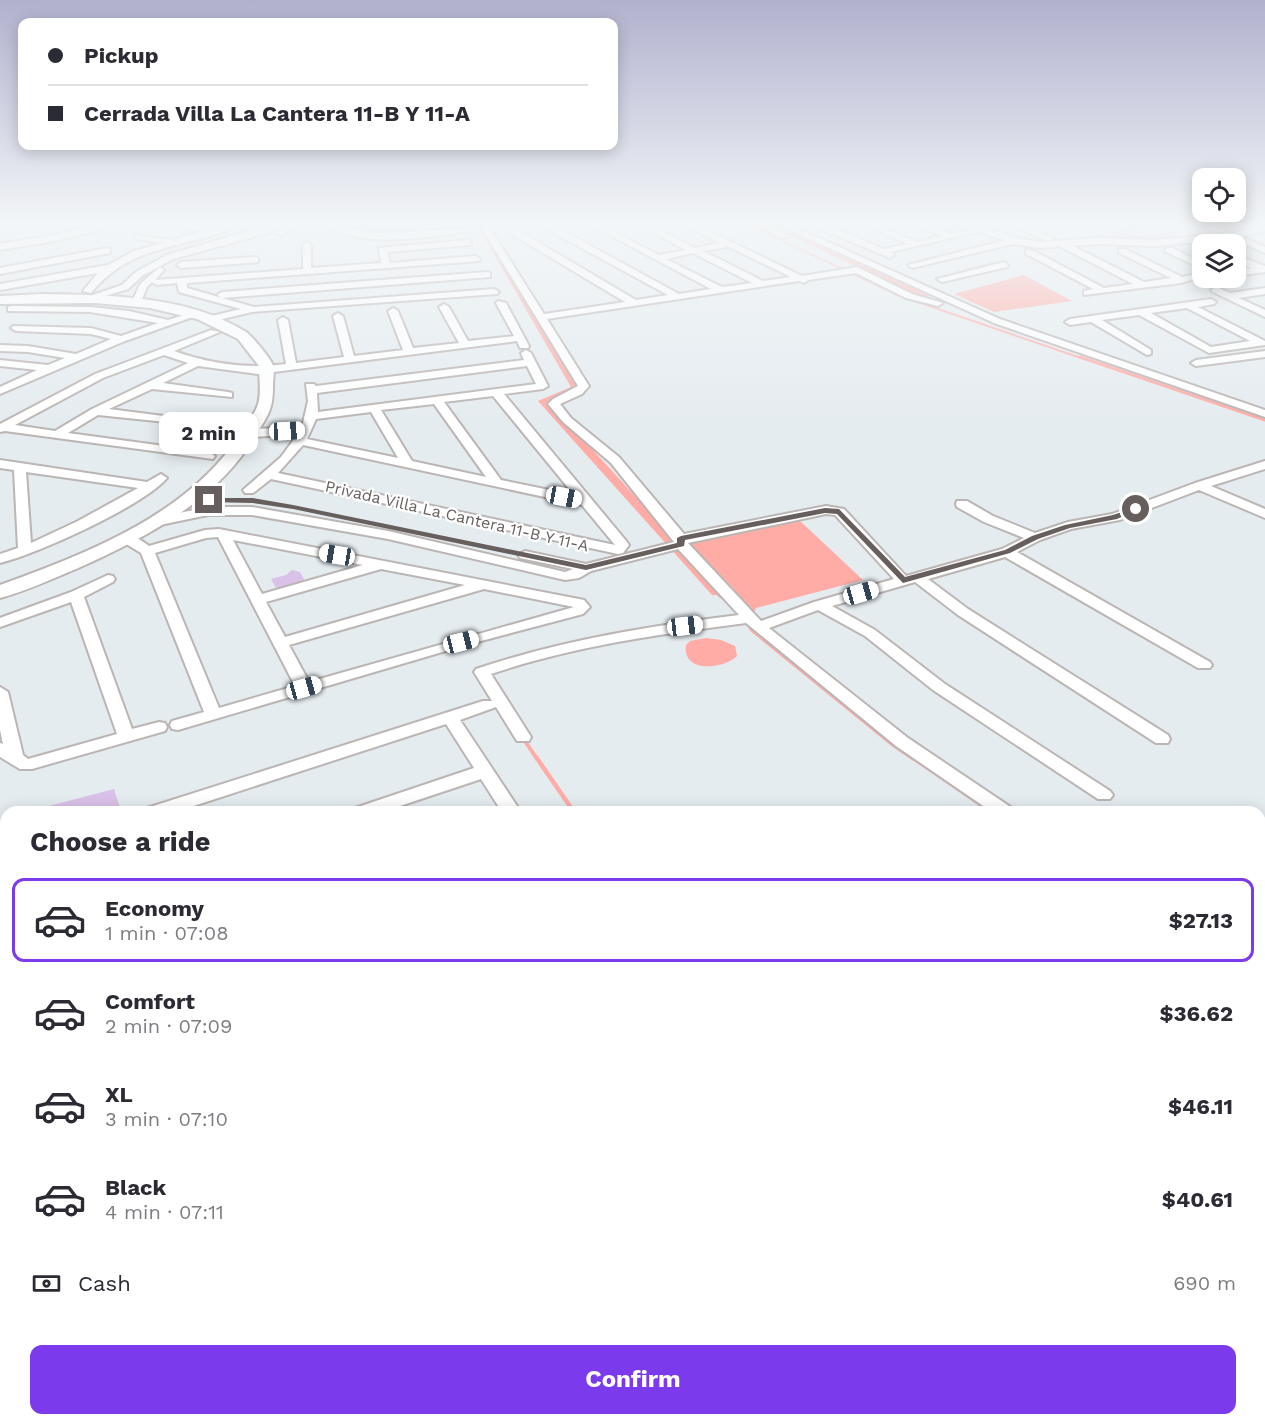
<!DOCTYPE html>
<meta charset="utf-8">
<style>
:root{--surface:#fff;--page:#f2f2f3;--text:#2b2b33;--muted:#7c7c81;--line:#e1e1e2;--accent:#7c3aed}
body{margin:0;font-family:"Work Sans",sans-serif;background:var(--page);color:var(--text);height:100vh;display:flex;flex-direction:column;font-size:22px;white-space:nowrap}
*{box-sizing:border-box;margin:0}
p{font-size:20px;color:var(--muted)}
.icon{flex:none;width:33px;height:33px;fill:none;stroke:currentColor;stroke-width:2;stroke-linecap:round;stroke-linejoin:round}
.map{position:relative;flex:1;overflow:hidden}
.sheet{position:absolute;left:0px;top:806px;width:1266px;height:620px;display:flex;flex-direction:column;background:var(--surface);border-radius:18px 18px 0 0;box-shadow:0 3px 15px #0003}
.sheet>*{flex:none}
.hud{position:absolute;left:18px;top:18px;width:600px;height:132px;border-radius:12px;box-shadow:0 3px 15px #0003;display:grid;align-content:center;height:132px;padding:0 30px;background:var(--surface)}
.buttons{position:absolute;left:1192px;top:168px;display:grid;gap:12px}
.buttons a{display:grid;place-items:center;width:54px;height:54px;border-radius:12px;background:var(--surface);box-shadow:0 3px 15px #0003;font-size:30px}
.end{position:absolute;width:27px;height:27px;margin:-14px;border:8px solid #675f5d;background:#fff;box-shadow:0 0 0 3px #fff}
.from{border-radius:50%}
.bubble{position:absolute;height:42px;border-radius:12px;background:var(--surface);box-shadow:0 3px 15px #0003;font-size:20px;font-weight:700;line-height:42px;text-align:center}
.car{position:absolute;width:18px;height:36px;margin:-18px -9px;border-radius:8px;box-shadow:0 0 4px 2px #0007;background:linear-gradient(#fff 24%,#345 0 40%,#fff 0 76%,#345 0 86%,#fff 0)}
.hud b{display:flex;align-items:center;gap:21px;height:57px;font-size:22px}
.hud b+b{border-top:2px solid var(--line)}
.hud i{width:15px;height:15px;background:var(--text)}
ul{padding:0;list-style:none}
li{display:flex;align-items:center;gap:18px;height:84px;margin:0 12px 9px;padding:0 18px;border:3px solid transparent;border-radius:12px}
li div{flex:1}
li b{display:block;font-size:22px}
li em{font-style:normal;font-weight:700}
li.selected{border-color:var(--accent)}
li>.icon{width:54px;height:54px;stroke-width:1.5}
h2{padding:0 30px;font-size:27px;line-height:72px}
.pay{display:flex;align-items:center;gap:15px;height:66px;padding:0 30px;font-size:22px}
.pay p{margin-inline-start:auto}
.button{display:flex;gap:12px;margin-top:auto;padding:12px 30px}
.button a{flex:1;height:69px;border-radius:12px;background:var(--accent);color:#fff;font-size:24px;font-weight:700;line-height:69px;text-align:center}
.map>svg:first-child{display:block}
.green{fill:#dac1e9}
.water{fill:#ffaca7}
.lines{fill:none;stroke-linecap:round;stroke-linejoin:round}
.stream-far4{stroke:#ffaca7;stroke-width:2}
.stream-far3{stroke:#ffaca7;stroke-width:3}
.stream-far2{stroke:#ffaca7;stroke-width:4}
.stream-far1{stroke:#ffaca7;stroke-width:4.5}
.stream{stroke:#ffaca7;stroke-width:6}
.canal{fill:#ffaca7;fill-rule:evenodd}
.street-casing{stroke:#bbb5b3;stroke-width:4}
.secondary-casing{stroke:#bbb4b2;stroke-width:4}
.street{fill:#fff;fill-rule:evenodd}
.secondary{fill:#fff;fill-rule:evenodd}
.route{fill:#675f5d}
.labels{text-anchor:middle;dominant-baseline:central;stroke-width:4.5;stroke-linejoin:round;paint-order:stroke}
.far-street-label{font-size:16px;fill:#675f5d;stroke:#fff}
</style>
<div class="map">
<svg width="1265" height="1424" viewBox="0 0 1265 1424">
<rect width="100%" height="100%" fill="#e5ecf0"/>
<!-- green -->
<path class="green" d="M1205,222H1265V225L1246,232L1214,235L1207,230L1192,227Z
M1171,232L1186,238C1164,241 1110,247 1092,236L1099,234L1143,235Z
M292,570L300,572L305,581L276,588L271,579L286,575Z
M114,789L121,811C115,812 108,812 101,812C90,811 85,804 74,811H30Z
M86,1419H209L210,1424H86Z"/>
<!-- water -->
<path class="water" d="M1024,275L1072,301L994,312L954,294Z
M798,519L863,580L756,608L752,616L732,587L687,544Z
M706,638L721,640L735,646L737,656C724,669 682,674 686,645L690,641Z"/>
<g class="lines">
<!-- stream-far4 -->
<path class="stream-far4" d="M742,222L900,296L1084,359"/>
<!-- stream-far3 -->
<path class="stream-far3" d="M1080,357L1265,420"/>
<!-- stream-far2 -->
<path class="stream-far2" d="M716,592L727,601
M748,624L752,630L892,744L914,759
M523,738L537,759"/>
<!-- stream-far1 -->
<path class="stream-far1" d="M536,757L574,812
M912,757L989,810
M1260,1004L1265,1008"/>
<!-- stream -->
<path class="stream" d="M982,1419L985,1424"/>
<!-- canal -->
<path class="canal" d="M475,222H481L580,388L549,402L720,589L722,592L720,595H712L538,401L571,387Z
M762,222H771L787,231L782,232Z
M789,233H793L930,296L923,298L789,235Z"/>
<defs>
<path id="street" d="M234,222H246C236,229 223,232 211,236C164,249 124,252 91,293L83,291L98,273L0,290V284L108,265L134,251L163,243L135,239V235L172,240Z
M280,222H291L271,232L173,259L142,276L128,289L89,301L84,298L122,285L136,272L167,255Z
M296,222H307L282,235L275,233Z
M324,222H380L376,224L342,226L374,233L462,229L466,231L462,233C422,237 357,250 324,222Z
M478,222H486L544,314L625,302L503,229V225H509L636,300L668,295L541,226V222H547L679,294L711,289L585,222H595L659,255L686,250L633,222H644L695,248L720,243L679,222H690L802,276L857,267L912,294L943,303L938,306L906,298L856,273L808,280L804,283L799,281L547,319L589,386L582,394L560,404L571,418L619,457L684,534L826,506L844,509L906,576L1002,549L1024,538L984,522L957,507L956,504L957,501H967L993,516L1035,533L1068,522L1112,514L1195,483L1265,461V469L1211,486L1265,509V518L1199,490L1120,520L1071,529L1040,540L1017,552L1210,662L1212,665L1210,668H1198L1005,557L928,579L968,609L1168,735L1170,739L1168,743H1156L958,615L915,582L832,606L875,630L945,684L1110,791L1113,795L1110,799H1098L933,690L865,636L818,610L769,628L908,738L1012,808L1015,812H992L896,746L746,623C660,634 574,646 491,674L531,737L529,741H517L496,707L460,720L521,812H502L481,779L382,812H352L355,808L474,768L446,724L175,812H144L147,808L483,701H492L474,672L476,669C562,640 649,626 739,615L678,549L591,571L579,578L565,580L388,539L252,515H208L155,526L148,522L150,519L208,507H252L388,531L565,572L573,569L520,558L518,555L525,551L586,564L674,542L611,463L563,422L548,404L553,399L578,386ZM727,247V246L791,277L763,281L703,251ZM693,253L752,283L722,287L666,259ZM826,514L835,515L894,579L814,602L761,621L688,543Z
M752,222H763L789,236L782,238Z
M772,222H783L1000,319L1265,410V417L994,323Z
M814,222H820L883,249L908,244L859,222H870L917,242L941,236L908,222H920L951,234L981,228L985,230L891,252L894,255L890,258L814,226Z
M1004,222H1015L1054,239L1047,241Z
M1105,222H1117L1134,229L1130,231Z
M1159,222H1169L1165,224Z
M177,223L206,227L210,229L206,231L174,227L173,225Z
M1193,236L1208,242L1209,244L1203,246L1190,241L1189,239Z
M1014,238L1017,239V243L912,268L908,265Z
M1247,239L1265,247V253L1244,244V240Z
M468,240L471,241V245L387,252L390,263L476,256L480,259L479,261L187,283V288L254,307L494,289L499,292L497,294L252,312L210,322L207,321V317L241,309L179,292L177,283L157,285L152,282L147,287L140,304L132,302L140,284L160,267L164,270L155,280L303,269V245L307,242L311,245V268L381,263L379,248Z
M1061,243H1067L1144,282L1171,278L1119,253V249H1125L1182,277L1192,275L1197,278L1181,283L1084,295V291L1093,289L1026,254V250H1032L1104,288L1133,284L1061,247Z
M107,248L110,249V253L0,274V268Z
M1166,248H1172L1203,263V269L1166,252Z
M1236,255L1265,266V272L1236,276V270L1251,268L1236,261Z
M255,257L258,258V262L181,268L177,265L181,262Z
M1004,262L1008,265L1007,267L942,282L937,279Z
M487,272L490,273V277L222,298L217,295L222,292Z
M1216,287L1230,293L1265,288V294L1239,298L1265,310V317L1213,292L1211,290Z
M1211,299L1216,302L1214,304L1198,307L1265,341V345L1209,353L1139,315L1102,320L1151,350V354L1147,355L1091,322L1070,325L1065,322L1070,319ZM1187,308L1250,341L1211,347L1151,313Z
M498,301L506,303L529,346L528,348H520L517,341L258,374L198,366L163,383L228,392L232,393V397L152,389L109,409L210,422L214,423V427L98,415L68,433L209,452L215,456L213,459L5,431L0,432V424L95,374L211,330L220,332L174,351C210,364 248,369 286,364L278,320L283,317L288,320L296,363L344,357L333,316L338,313L343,316L354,356L403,350L388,311L393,308L398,311L413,348L459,343L439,307L444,304L449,307L468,341L514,336L496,303ZM164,355L188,363L92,409L55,431L15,425L103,378Z
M11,306L90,307L129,311L168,320L196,311L201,314L125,341L0,394V387L37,370L0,366V360L48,365L65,358L28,352L0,351V345L28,346L76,354L111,339L91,334L16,331L11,328L13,326L91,328L121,336L158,323L90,312L8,311V307Z
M526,350L531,353L548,386L543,389L504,394L627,542L629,545L623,553L618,554L271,479L253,493H245L243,490L281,457L298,434L253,437L247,433L253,429L302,427L308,401L306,384H314L316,386L524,360L521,353ZM527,366L536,384L318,412L317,393ZM493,396L574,495L501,480L444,402ZM434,404L486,477L412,461L381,410ZM371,412L398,458L307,439L316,419ZM303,445L582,505L615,545L278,473Z
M1265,351V357L1196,366L1191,363L1196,360Z
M0,460L147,482L161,474L167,478C143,506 37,554 0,563V554L18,548L14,470L0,468ZM26,472L138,488L78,521L31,543Z
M219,529L579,599L584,600L590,607L583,614L466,645L178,730L172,729L170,725L172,721L204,712L141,553L118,539L125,535L139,539L149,546L205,530ZM218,537L295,686L219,708L155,553L206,538ZM233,540L363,565L262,594ZM381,569L465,585L285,637L266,602ZM484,589L574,607L309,682L289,645Z
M108,575L113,576L115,579L113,582L84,597L132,729L159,722L165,723L167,727L165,731L32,769H20L0,757V743L3,744L0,730V687L8,692L23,755L28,759L117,734L71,602L0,627V618L71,592Z
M1260,980L1265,982V1002L1260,1000Z
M6,1237V1263L0,1265V1239Z
M347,1419H375L376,1424H348Z
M577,1419H611L609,1424H575Z
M858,1419H887L889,1424H860Z"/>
<path id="secondary" d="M106,222H125L60,240L0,250V244L60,234Z
M953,222H969L1016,238L1039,242L1100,238L1155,240L1239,232L1265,225V231L1239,238L1155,246L1100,244L1039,248L1010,243Z
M42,294C109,295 187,295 246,332C252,336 273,361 274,368C274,373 273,380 273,386C273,410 268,415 256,435C216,502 145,538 76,569C52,579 26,591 0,598V585C88,553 191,514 243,430C247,423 254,415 257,407C262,396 259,378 259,366L238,339L197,319L150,308L95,303L0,304V296Z
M0,842L6,844V862L0,861Z
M0,873L6,875V895L0,893Z
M222,1419H300L301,1424H224Z"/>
</defs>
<!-- street casing -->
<use href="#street" class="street-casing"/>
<!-- secondary casing -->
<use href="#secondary" class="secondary-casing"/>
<!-- street -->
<use href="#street" class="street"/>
<!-- secondary -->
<use href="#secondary" class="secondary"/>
</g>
<!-- sky -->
<linearGradient id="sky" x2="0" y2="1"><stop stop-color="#b1b1ce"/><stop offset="0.53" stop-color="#f3f6f8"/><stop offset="1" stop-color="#f3f6f8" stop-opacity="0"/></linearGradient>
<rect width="1265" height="422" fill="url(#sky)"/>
<!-- route -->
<path class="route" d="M209,498H253L293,505L586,565L677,543V538L681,536L825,508L839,509L905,577L1005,550L1032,536L1065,525L1113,515L1136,507L1139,509L1117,519L1070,528L1038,539L1010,553L903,583L837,514L825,513L685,540L684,546L586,570L293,509L253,503L206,502L205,500Z"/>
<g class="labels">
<!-- far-street labels -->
<g class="far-street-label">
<text transform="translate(457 516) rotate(13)">Privada Villa La Cantera 11-B Y 11-A</text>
</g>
</g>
</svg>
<div class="buttons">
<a><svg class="icon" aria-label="locate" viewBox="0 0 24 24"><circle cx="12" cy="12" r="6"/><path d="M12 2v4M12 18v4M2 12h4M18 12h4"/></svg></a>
<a><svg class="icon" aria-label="layers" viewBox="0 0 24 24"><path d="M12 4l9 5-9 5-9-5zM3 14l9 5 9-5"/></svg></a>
</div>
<i class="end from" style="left:1136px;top:509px"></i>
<i class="end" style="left:209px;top:500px"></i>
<div class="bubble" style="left:159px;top:412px;width:99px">2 min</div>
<i class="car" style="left:287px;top:431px;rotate:87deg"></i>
<i class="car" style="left:564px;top:497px;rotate:101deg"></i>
<i class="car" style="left:337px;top:555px;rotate:280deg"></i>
<i class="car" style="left:861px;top:593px;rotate:74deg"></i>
<i class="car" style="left:685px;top:626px;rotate:83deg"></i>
<i class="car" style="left:461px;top:642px;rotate:76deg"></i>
<i class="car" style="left:304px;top:688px;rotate:74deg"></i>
<div class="hud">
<b><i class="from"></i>Pickup</b>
<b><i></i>Cerrada Villa La Cantera 11-B Y 11-A</b>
</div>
<section class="sheet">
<h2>Choose a ride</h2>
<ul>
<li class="selected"><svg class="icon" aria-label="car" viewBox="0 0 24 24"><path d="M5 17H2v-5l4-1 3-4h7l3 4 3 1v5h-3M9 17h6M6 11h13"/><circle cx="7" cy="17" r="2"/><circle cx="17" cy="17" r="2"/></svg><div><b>Economy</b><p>1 min · 07:08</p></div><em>$27.13</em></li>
<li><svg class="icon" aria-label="car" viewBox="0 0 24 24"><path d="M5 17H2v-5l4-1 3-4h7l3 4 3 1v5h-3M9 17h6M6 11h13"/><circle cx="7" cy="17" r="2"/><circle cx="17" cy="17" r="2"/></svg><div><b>Comfort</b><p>2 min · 07:09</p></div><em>$36.62</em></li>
<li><svg class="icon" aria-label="car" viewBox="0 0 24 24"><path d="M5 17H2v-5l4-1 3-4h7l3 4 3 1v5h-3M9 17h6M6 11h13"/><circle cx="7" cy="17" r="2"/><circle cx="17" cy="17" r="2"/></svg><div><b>XL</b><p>3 min · 07:10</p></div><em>$46.11</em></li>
<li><svg class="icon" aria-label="car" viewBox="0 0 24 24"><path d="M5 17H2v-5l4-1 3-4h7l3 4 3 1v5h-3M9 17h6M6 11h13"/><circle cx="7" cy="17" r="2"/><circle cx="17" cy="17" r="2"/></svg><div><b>Black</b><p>4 min · 07:11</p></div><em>$40.61</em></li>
</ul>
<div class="pay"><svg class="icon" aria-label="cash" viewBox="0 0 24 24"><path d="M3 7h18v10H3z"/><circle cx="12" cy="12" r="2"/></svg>Cash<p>690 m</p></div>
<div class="button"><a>Confirm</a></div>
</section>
</div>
